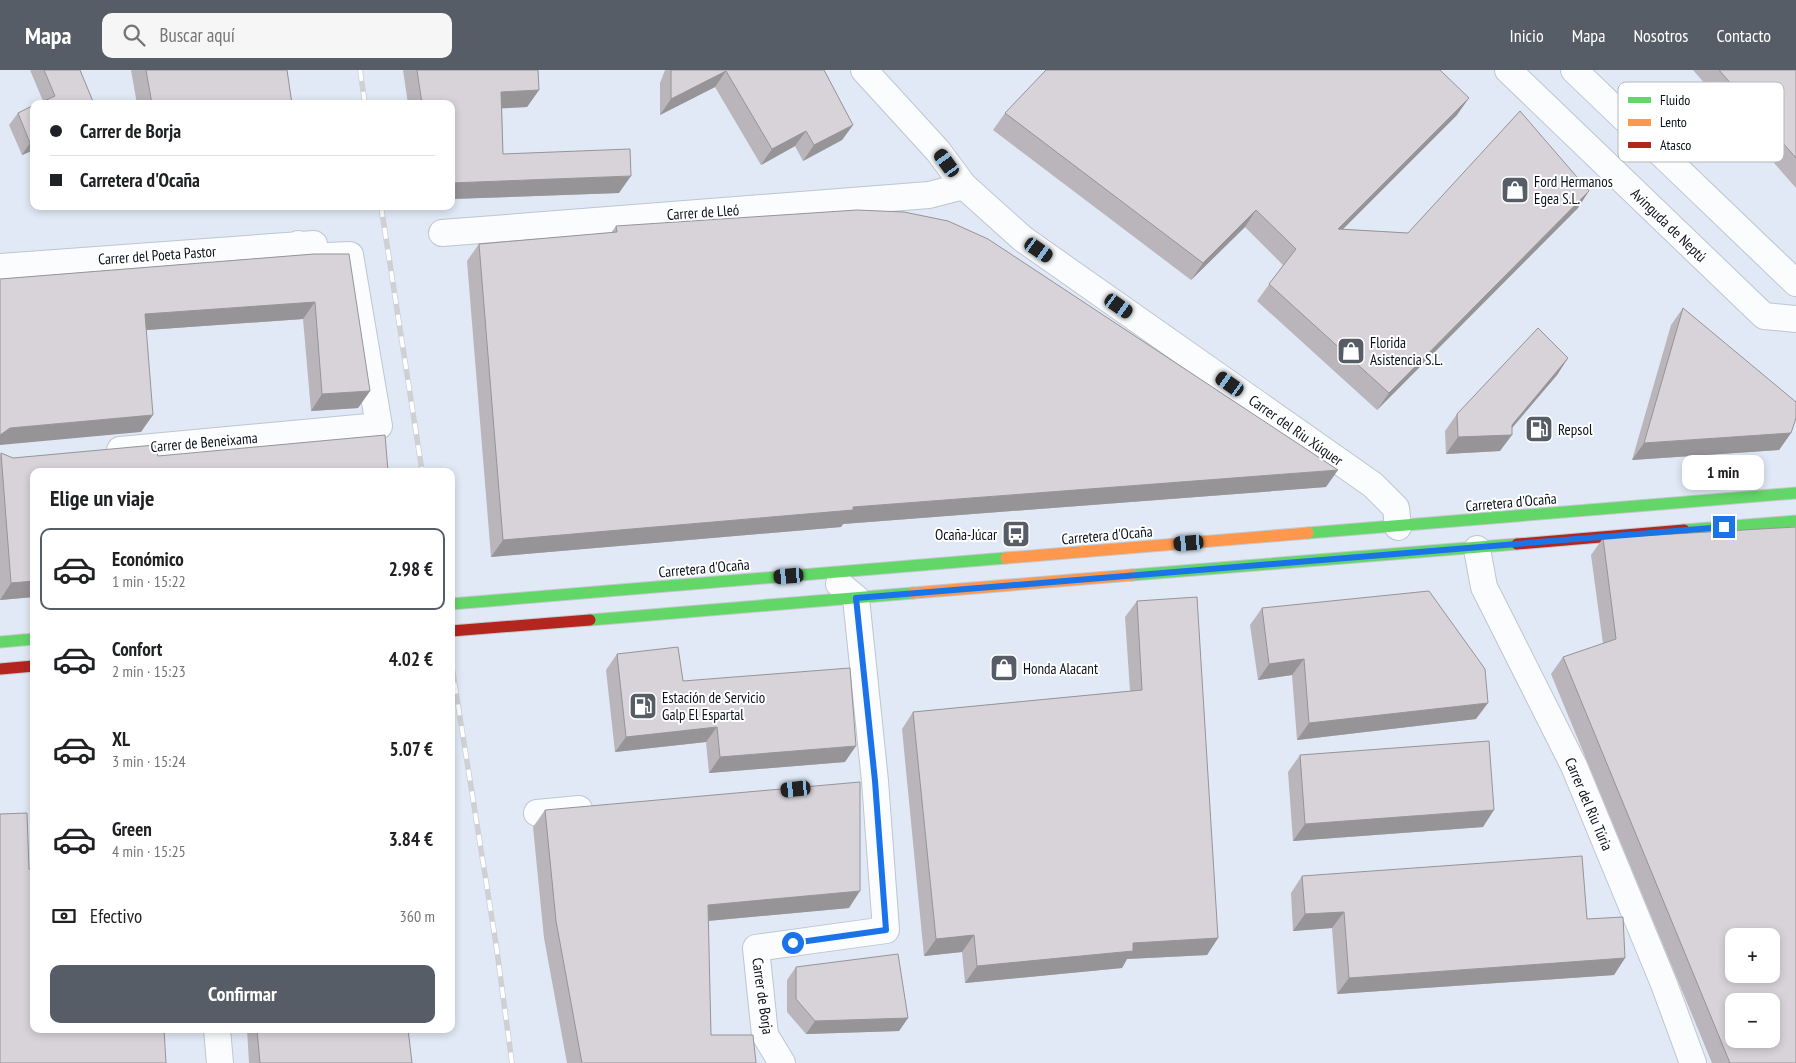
<!DOCTYPE html>
<html lang="es">
<meta charset="utf-8">
<style>
:root{--surface:#fff;--page:#f6f6f6;--text:#202124;--muted:#757577;--line:#e0e0e0;--accent:#565d67}
body{margin:0;font-family:"PT Sans Narrow",sans-serif;background:var(--page);color:var(--text);height:100vh;display:flex;flex-direction:column;font-size:19px;white-space:nowrap}
*{box-sizing:border-box;margin:0}
p{font-size:16px;color:var(--muted)}
.icon{flex:none;width:28px;height:28px;fill:none;stroke:currentColor;stroke-width:2;stroke-linecap:round;stroke-linejoin:round}
.map{position:relative;flex:1;overflow:hidden}
.panel{position:absolute;left:30px;top:398px;width:425px;height:565px;display:flex;flex-direction:column;background:var(--surface);border-radius:10px;box-shadow:0 2px 8px #0003}
.panel>*{flex:none}
.banner{position:absolute;left:30px;top:30px;width:425px;height:110px;border-radius:10px;box-shadow:0 2px 8px #0003;display:grid;align-content:center;height:110px;padding:0 20px;background:var(--surface)}
.fabs{position:absolute;left:1725px;top:858px;display:grid;gap:10px}
.fabs a{display:grid;place-items:center;width:55px;height:55px;border-radius:10px;background:var(--surface);box-shadow:0 2px 8px #0003;font-size:25px}
.end{position:absolute;width:22px;height:22px;margin:-11px;border:6px solid #1a73e8;background:#fff;box-shadow:0 0 0 2px #fff}
.from{border-radius:50%}
.bubble{position:absolute;height:35px;border-radius:10px;background:var(--surface);box-shadow:0 2px 8px #0003;font-size:16px;font-weight:800;line-height:35px;text-align:center}
.car{position:absolute;width:15px;height:30px;margin:-15px -8px;border-radius:6px;box-shadow:0 0 4px 1px #0007;background:linear-gradient(#222 24%,#8ab4d8 0 40%,#222 0 76%,#8ab4d8 0 86%,#222 0)}
.banner b{display:flex;align-items:center;gap:18px;height:48px;font-size:19px}
.banner b+b{border-top:1px solid var(--line)}
.banner i{width:12px;height:12px;background:var(--text)}
ul{padding:0;list-style:none}
li{display:flex;align-items:center;gap:15px;height:82px;margin:0 10px 8px;padding:0 10px;border:2px solid transparent;border-radius:10px}
li div{flex:1}
li b{display:block;font-size:19px}
li em{font-style:normal;font-weight:800}
li.selected{border-color:var(--accent)}
li>.icon{width:45px;height:45px;stroke-width:1.5}
h2{padding:0 20px;font-size:22px;line-height:60px}
.pay{display:flex;align-items:center;gap:12px;height:55px;padding:0 20px;font-size:19px}
.pay p{margin-inline-start:auto}
.cta{display:flex;gap:10px;margin-top:auto;padding:10px 20px}
.cta a{flex:1;height:58px;border-radius:10px;background:var(--accent);color:#fff;font-size:20px;font-weight:800;line-height:58px;text-align:center}
header{display:flex;align-items:center;gap:30px;box-sizing:border-box;height:70px;padding:0 25px;background:var(--accent);color:#fff}
header strong{font-size:24px}
nav{display:flex;gap:28px;margin-inline-start:auto;font-size:18px}
.search{width:350px;height:45px;background:var(--page);display:flex;align-items:center;gap:12px;box-sizing:border-box;padding:0 18px;border-radius:10px;color:var(--muted);font-size:19px}
.map>svg:first-child{display:block}
.lines{fill:none;stroke-linecap:round;stroke-linejoin:round}
.street-casing{stroke:#bec6cf;stroke-width:28}
.fast-casing{stroke:#c3c8cd;stroke-width:13}
.slow-casing{stroke:#c3c8cd;stroke-width:13}
.jam-casing{stroke:#c3c8cd;stroke-width:13}
.street{stroke:#fafcfe;stroke-width:26}
.fast{stroke:#63d668;stroke-width:11}
.slow{stroke:#ff974d;stroke-width:11}
.jam{stroke:#b3261e;stroke-width:11}
.rail-casing{stroke:#ced0d4;stroke-width:5.5}
.rail{stroke:#fff;stroke-width:4;stroke-dasharray:11;stroke-linecap:butt}
.wall{fill:#b9b5ba}
.shaded-wall{fill:#969497}
.building{fill:#d7d3d8;stroke:#969497;fill-rule:evenodd}
.route{stroke:#1a73e8;stroke-width:6}
.labels{text-anchor:middle;dominant-baseline:central;stroke-width:4;stroke-linejoin:round;paint-order:stroke}
.poi-label{font-size:15px;fill:#0b121b;stroke:#fff;text-anchor:start}
.street-label{font-size:15px;fill:#0b121b;stroke:#fff}
.key{fill:#fff;stroke:#b6b8bb;stroke-width:1}
.key-label{font-size:14px;fill:#0b121b}
</style>
<header>
<strong>Mapa</strong>
<div class="search"><svg class="icon" aria-label="search" viewBox="0 0 24 24"><circle cx="10" cy="10" r="6"/><path d="M15 15l6 6"/></svg>Buscar aquí</div>
<nav><a>Inicio</a><a>Mapa</a><a>Nosotros</a><a>Contacto</a></nav>
</header>
<div class="map">
<svg width="1796" height="993" viewBox="0 0 1796 993">
<rect width="100%" height="100%" fill="#e0e9f5"/>
<g class="lines">
<defs>
<path id="street" d="M864,0L938,81L964,116L1023,169L1373,415L1396,438L1398,457
M1508,0L1764,246L1796,249
M1574,0L1796,213
M442,163L929,125L964,116
M0,197L314,174
M120,380L379,356L350,185L306,187L298,174
M1477,479L1484,517L1574,696L1664,914L1693,993
M537,743L579,739
M217,959L220,993
M782,993L765,965L756,878L886,860L875,711L856,528L839,514"/>
<path id="fast" d="M1684,460L1796,451
M1308,463L1796,423
M1132,505L1517,474
M451,534L1006,488
M590,550L913,523
M0,572L34,569"/>
<path id="slow" d="M1006,488L1308,463
M913,523L1132,505"/>
<path id="jam" d="M1517,474L1684,460
M451,561L590,550
M0,599L34,596"/>
</defs>
<!-- street casing -->
<use href="#street" class="street-casing"/>
<!-- fast casing -->
<use href="#fast" class="fast-casing"/>
<!-- slow casing -->
<use href="#slow" class="slow-casing"/>
<!-- jam casing -->
<use href="#jam" class="jam-casing"/>
<!-- street -->
<use href="#street" class="street"/>
<!-- fast -->
<use href="#fast" class="fast"/>
<!-- slow -->
<use href="#slow" class="slow"/>
<!-- jam -->
<use href="#jam" class="jam"/>
<defs>
<path id="rail" d="M360,0L365,34
M381,136L422,401
M451,591L496,874L512,993"/>
</defs>
<!-- rail casing -->
<use href="#rail" class="rail-casing"/>
<!-- rail -->
<use href="#rail" class="rail"/>
</g>
<!-- wall -->
<path class="wall" d="M30,0H80L94,34L43,31Z
M131,0H287L292,34H137Z
M403,0H538L539,20L527,37L502,38L503,84L619,123L451,129V34H408Z
M665,0H824L853,55L842,70L803,91L795,76L761,95L715,17L660,45V13Z
M1693,0H1796V118Z
M18,43L34,80L22,85L9,55Z
M1005,43L1457,45L1343,159L1408,163L1578,138L1377,340L1257,231L1283,195L1245,157L1191,210L993,60Z
M616,156L1326,417L843,454L841,457L491,487L467,191L479,174L611,163Z
M314,184L370,321L358,338L311,341L303,249L146,260L141,362L0,209Z
M1683,238L1791,363L1779,380L1632,390L1671,255Z
M1568,288L1557,305L1512,358L1500,381L1446,384L1445,361L1457,344Z
M1,383L34,527L0,530V385Z
M1603,468L1796,993H1712L1551,604L1563,587L1603,574L1591,485Z
M1137,531L1218,868L1207,885L1127,889L1122,898L965,913L962,882L924,886L902,659L913,642L1130,621L1125,547Z
M1262,538L1476,649L1297,670L1292,605L1258,610L1250,555Z
M617,584L683,611L845,692L709,703L706,672L615,682L606,600Z
M1300,685L1483,757L1293,771L1288,702Z
M545,740L849,838L708,851L711,965L756,993H567L544,868L533,757Z
M1302,806L1587,849L1625,888L1614,905L1337,924L1332,858L1293,861L1291,823Z
M796,897L908,948L899,961L806,964L787,942V910Z
M247,959H408L412,993H249Z"/>
<!-- shaded-wall -->
<path class="shaded-wall" d="M726,1L715,17L660,45L671,29Z
M539,20L527,37L489,39L501,22Z
M1469,28L1457,45L1326,176L1338,159Z
M853,55L842,70L803,91L814,75Z
M806,61L795,76L761,95L772,79Z
M34,71V80L22,85L30,73Z
M631,106L619,123L451,129V113Z
M1589,121L1578,138L1377,340L1389,323Z
M1256,140L1245,157L1191,210L1203,193Z
M315,232L303,249L133,261L145,244Z
M1568,288L1557,305L1506,365H1512L1500,381L1446,384L1458,367L1512,355Z
M370,321L358,338L311,341L322,324Z
M153,345L141,362L0,375V365L10,358Z
M1791,363L1779,380L1632,390L1644,373Z
M1338,400L1326,417L843,454L841,457L491,487L503,470L853,437Z
M34,511V527L0,530L11,513Z
M1304,589L1292,605L1258,610L1269,594Z
M1488,633L1476,649L1297,670L1309,653Z
M717,657L706,672L615,682L626,667Z
M856,676L845,692L709,703L720,687Z
M1494,740L1483,757L1293,771L1305,754Z
M860,821L849,838L696,852L708,835Z
M1344,842L1332,858L1293,861L1305,844Z
M974,865L962,882L924,886L936,869Z
M1218,868L1207,885L1127,889L1122,898L965,913L977,896L1133,873Z
M1625,888L1614,905L1337,924L1349,908Z
M908,948L899,961L806,964L815,951Z"/>
<!-- building -->
<path class="building" d="M44,0H80L94,34H38L55,26Z
M146,0H287L292,34H152Z
M417,0H538L539,20L501,22L503,84L630,79L631,106L451,113V34H422Z
M671,0H824L853,55L814,75L806,61L772,79L726,1L671,29Z
M1046,0H1440L1469,28L1338,159L1408,163L1520,41L1589,121L1389,323L1269,214L1296,179L1256,140L1203,193L1005,43Z
M1719,0H1796V88Z
M34,35V71L30,73L18,43Z
M857,140L904,142L948,151L988,169L1338,400L853,437V440L503,470L479,174L617,162L616,156Z
M314,184H349L370,321L322,324L315,232L145,244L153,345L10,358L0,365V209Z
M1683,238L1796,332V348L1791,363L1644,373Z
M1538,258L1568,288L1512,355V365L1458,367L1457,344Z
M385,365L388,401H34V511L11,513L1,383L13,388L155,375L158,386Z
M1796,457V993H1730L1563,587L1616,569L1603,468ZM1734,866H1771V904H1734ZM1734,931H1771V969H1734Z
M1429,521L1485,599L1488,633L1309,653L1304,589L1269,594L1262,538Z
M1197,527L1218,868L1133,873V881L977,896L974,865L936,869L913,642L1142,620L1137,531Z
M678,577L683,611L850,598L856,676L720,687L717,657L626,667L617,584Z
M1489,671L1494,740L1305,754L1300,685Z
M860,712V821L708,835L711,965H753L756,993H582L556,851L545,740Z
M27,743L29,799H34V959H164L166,993H0V744Z
M1582,786L1587,849L1623,847L1625,888L1349,908L1344,842L1305,844L1302,806Z
M898,884L908,948L815,951L796,929V897Z
M257,959H408L412,993H260Z"/>
<g class="lines">
<!-- route -->
<path class="route" d="M793,873L886,860L875,711L856,528L1724,457"/>
</g>
<!-- icons -->
<defs>
<symbol id="shop-square" viewBox="-11 -11 22 22"><rect x="-9" y="-9" width="18" height="18" rx="4" fill="#565d67" stroke="#fff"/><path d="M-5-2.5h2.3a2.7 3.5 0 0 1 5.4 0H5L5.5 6h-11ZM-1.5-2.5h3a1.5 2.3 0 0 0-3 0Z" fill="#fff"/></symbol>
<symbol id="fuel-square" viewBox="-11 -11 22 22"><rect x="-9" y="-9" width="18" height="18" rx="4" fill="#565d67" stroke="#fff"/><path d="M-5.5-6h7V0h2V4h1.3V-2.5L3-4.5l.8-.8L6-3V5H2.5V1h-1V6h-7ZM-4.2-4.7v3.2H.2V-4.7Z" fill="#fff"/></symbol>
<symbol id="bus-square" viewBox="-11 -11 22 22"><rect x="-9" y="-9" width="18" height="18" rx="4" fill="#565d67" stroke="#fff"/><path d="M-5-6H5V4H4V6H2V4H-2V6H-4V4H-5ZM-3.5-4V0h7V-4ZM-3.5 1.2v1.5H-2V1.2ZM2 1.2v1.5H3.5V1.2Z" fill="#fff"/></symbol>
</defs>
<g fill-rule="evenodd">
<use href="#shop-square" x="1499" y="104" width="32" height="32"/>
<use href="#shop-square" x="1335" y="265" width="32" height="32"/>
<use href="#fuel-square" x="1523" y="343" width="32" height="32"/>
<use href="#bus-square" x="1000" y="448" width="32" height="32"/>
<use href="#shop-square" x="988" y="582" width="32" height="32"/>
<use href="#fuel-square" x="627" y="620" width="32" height="32"/>
</g>
<g class="labels">
<!-- poi labels -->
<g class="poi-label">
<text x="1534" y="111">Ford Hermanos<tspan x="1534" dy="17">Egea S.L.</tspan></text>
<text x="1370" y="272">Florida<tspan x="1370" dy="17">Asistencia S.L.</tspan></text>
<text x="1558" y="359">Repsol</text>
<text x="997" y="464" text-anchor="end">Ocaña-Júcar</text>
<text x="1023" y="598">Honda Alacant</text>
<text x="662" y="627">Estación de Servicio<tspan x="662" dy="17">Galp El Espartal</tspan></text>
</g>
<!-- street labels -->
<g class="street-label">
<text transform="translate(703 142) rotate(-4)">Carrer de Lleó</text>
<text transform="translate(1669 155) rotate(44)">Avinguda de Neptú</text>
<text transform="translate(157 185) rotate(-4)">Carrer del Poeta Pastor</text>
<text transform="translate(1296 360) rotate(35)">Carrer del Riu Xúquer</text>
<text transform="translate(204 372) rotate(-5)">Carrer de Beneixama</text>
<text transform="translate(1511 432) rotate(-5)">Carretera d'Ocaña</text>
<text transform="translate(1107 465) rotate(-5)">Carretera d'Ocaña</text>
<text transform="translate(704 498) rotate(-5)">Carretera d'Ocaña</text>
<text transform="translate(1589 734) rotate(67)">Carrer del Riu Túria</text>
<text transform="translate(763 926) rotate(82)">Carrer de Borja</text>
</g>
</g>
<!-- legend -->
<rect x="1618" y="12" width="166" height="80" rx="8" class="key"/>
<rect x="1628" y="27" width="23" height="6" fill="#63d668"/>
<rect x="1628" y="49" width="23" height="7" fill="#ff974d"/>
<rect x="1628" y="72" width="23" height="6" fill="#b3261e"/>
<g class="key-label">
<text x="1660" y="35">Fluido</text>
<text x="1660" y="57">Lento</text>
<text x="1660" y="80">Atasco</text>
</g>
</svg>
<div class="fabs">
<a>+</a>
<a>−</a>
</div>
<i class="end from" style="left:793px;top:873px"></i>
<i class="end" style="left:1724px;top:457px"></i>
<div class="bubble" style="left:1682px;top:385px;width:82px">1 min</div>
<i class="car" style="left:947px;top:93px;rotate:324deg"></i>
<i class="car" style="left:1039px;top:180px;rotate:125deg"></i>
<i class="car" style="left:1119px;top:236px;rotate:125deg"></i>
<i class="car" style="left:1230px;top:314px;rotate:305deg"></i>
<i class="car" style="left:1189px;top:473px;rotate:265deg"></i>
<i class="car" style="left:789px;top:506px;rotate:265deg"></i>
<i class="car" style="left:796px;top:719px;rotate:264deg"></i>
<div class="banner">
<b><i class="from"></i>Carrer de Borja</b>
<b><i></i>Carretera d'Ocaña</b>
</div>
<section class="panel">
<h2>Elige un viaje</h2>
<ul>
<li class="selected"><svg class="icon" aria-label="car" viewBox="0 0 24 24"><path d="M5 17H2v-5l4-1 3-4h7l3 4 3 1v5h-3M9 17h6M6 11h13"/><circle cx="7" cy="17" r="2"/><circle cx="17" cy="17" r="2"/></svg><div><b>Económico</b><p>1 min · 15:22</p></div><em>2.98 €</em></li>
<li><svg class="icon" aria-label="car" viewBox="0 0 24 24"><path d="M5 17H2v-5l4-1 3-4h7l3 4 3 1v5h-3M9 17h6M6 11h13"/><circle cx="7" cy="17" r="2"/><circle cx="17" cy="17" r="2"/></svg><div><b>Confort</b><p>2 min · 15:23</p></div><em>4.02 €</em></li>
<li><svg class="icon" aria-label="car" viewBox="0 0 24 24"><path d="M5 17H2v-5l4-1 3-4h7l3 4 3 1v5h-3M9 17h6M6 11h13"/><circle cx="7" cy="17" r="2"/><circle cx="17" cy="17" r="2"/></svg><div><b>XL</b><p>3 min · 15:24</p></div><em>5.07 €</em></li>
<li><svg class="icon" aria-label="car" viewBox="0 0 24 24"><path d="M5 17H2v-5l4-1 3-4h7l3 4 3 1v5h-3M9 17h6M6 11h13"/><circle cx="7" cy="17" r="2"/><circle cx="17" cy="17" r="2"/></svg><div><b>Green</b><p>4 min · 15:25</p></div><em>3.84 €</em></li>
</ul>
<div class="pay"><svg class="icon" aria-label="cash" viewBox="0 0 24 24"><path d="M3 7h18v10H3z"/><circle cx="12" cy="12" r="2"/></svg>Efectivo<p>360 m</p></div>
<div class="cta"><a>Confirmar</a></div>
</section>
</div>
